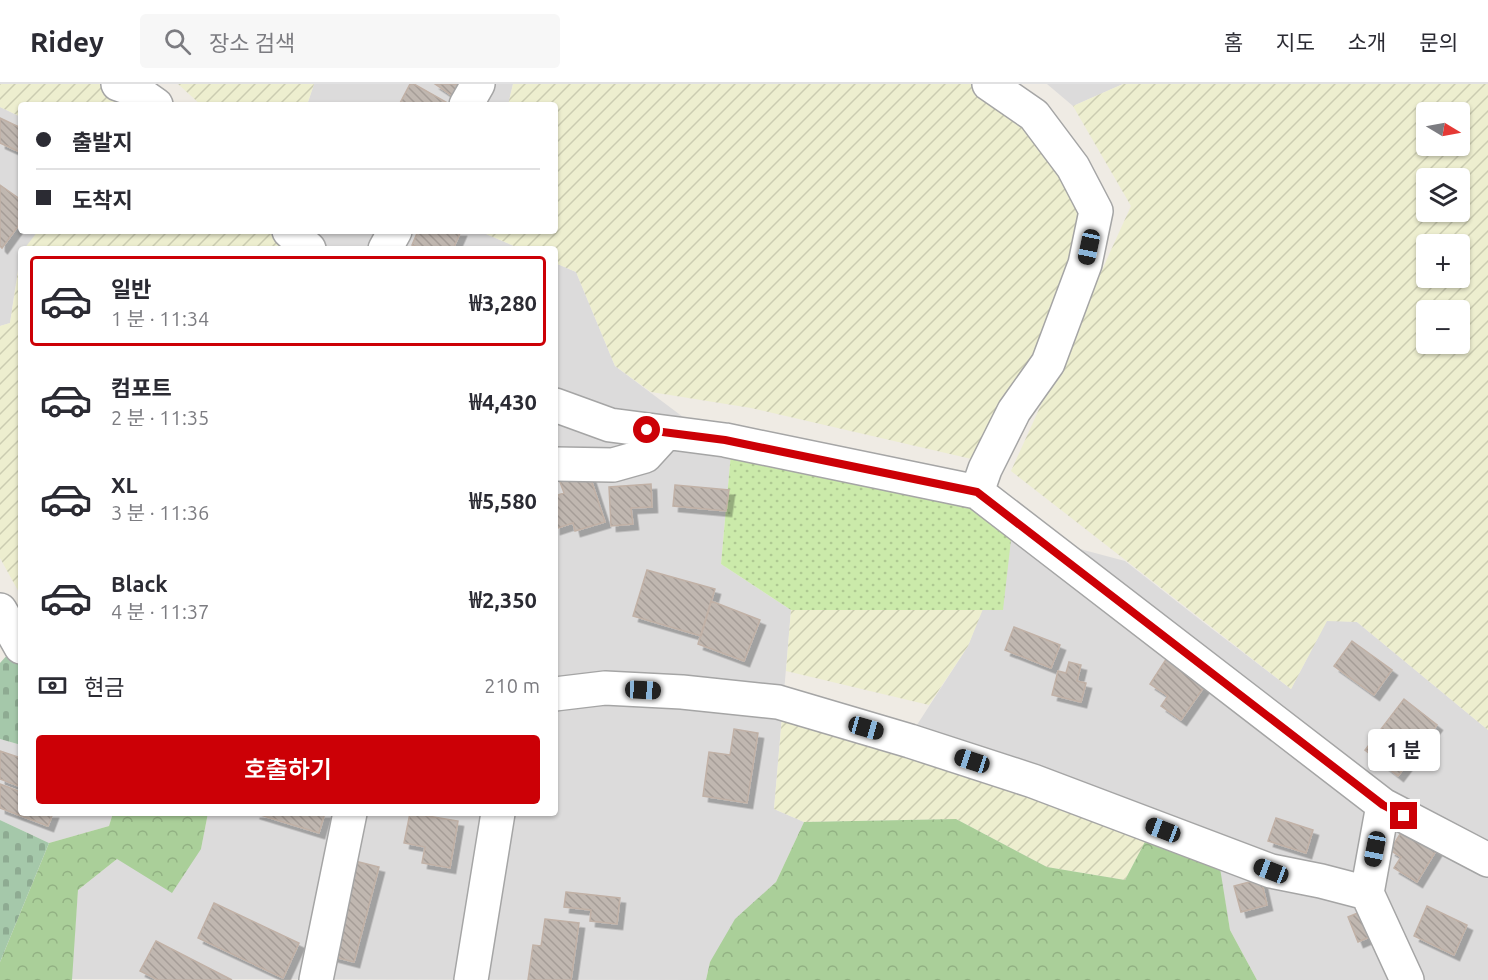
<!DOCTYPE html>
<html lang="ko">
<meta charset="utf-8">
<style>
:root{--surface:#fff;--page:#f7f7f7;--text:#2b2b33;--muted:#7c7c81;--line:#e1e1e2;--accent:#cc0006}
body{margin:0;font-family:Ubuntu,"Noto Sans KR",sans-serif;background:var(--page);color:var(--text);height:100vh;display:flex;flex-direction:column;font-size:22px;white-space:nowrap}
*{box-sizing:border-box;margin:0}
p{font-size:20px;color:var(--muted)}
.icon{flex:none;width:33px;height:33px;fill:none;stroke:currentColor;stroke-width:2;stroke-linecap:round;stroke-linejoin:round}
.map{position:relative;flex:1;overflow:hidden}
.details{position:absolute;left:18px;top:162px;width:540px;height:570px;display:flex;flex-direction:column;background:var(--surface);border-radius:6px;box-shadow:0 2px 4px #0004}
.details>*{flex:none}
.guide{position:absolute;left:18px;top:18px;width:540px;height:132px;border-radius:6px;box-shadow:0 2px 4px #0004;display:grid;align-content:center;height:132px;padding:0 18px;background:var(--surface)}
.needle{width:39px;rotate:100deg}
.controls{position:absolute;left:1416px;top:18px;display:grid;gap:12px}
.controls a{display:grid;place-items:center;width:54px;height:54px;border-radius:6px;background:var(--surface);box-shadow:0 2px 4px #0004;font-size:30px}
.end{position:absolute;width:27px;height:27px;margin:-14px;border:8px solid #cc0006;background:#fff;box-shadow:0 0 0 3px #fff}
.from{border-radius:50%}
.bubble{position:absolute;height:42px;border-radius:6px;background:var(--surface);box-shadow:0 2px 4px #0004;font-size:20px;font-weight:600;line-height:42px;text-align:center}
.car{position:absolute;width:18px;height:36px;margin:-18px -9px;border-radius:8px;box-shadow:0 0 4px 2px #0007;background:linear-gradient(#222 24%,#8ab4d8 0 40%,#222 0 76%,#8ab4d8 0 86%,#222 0)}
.guide b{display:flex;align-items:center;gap:21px;height:57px;font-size:22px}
.guide b+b{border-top:2px solid var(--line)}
.guide i{width:15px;height:15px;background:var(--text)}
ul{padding:10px 0 0;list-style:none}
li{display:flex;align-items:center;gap:18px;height:90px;margin:0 12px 9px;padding:0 6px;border:3px solid transparent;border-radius:6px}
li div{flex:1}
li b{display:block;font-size:22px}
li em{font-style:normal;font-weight:600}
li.on{border-color:var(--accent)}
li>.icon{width:54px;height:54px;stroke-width:1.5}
.pay{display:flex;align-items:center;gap:15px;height:66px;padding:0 18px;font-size:22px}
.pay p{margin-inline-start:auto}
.button{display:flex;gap:12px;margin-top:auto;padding:12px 18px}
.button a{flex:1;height:69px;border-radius:6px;background:var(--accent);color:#fff;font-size:24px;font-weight:600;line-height:69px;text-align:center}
header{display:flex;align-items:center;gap:36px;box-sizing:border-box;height:84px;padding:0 30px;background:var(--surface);border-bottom:2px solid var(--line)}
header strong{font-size:28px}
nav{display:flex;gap:33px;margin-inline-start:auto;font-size:21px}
.search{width:420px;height:54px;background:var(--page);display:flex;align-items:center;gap:15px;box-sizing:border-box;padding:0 21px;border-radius:6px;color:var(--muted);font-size:22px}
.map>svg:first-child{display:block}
.residential{fill:#dcdbdb}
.farmland{fill:url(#farmland-furrows);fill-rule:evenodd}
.grass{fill:url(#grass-dots)}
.forest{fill:url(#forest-crowns)}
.cemetery{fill:url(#cemetery-stones)}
.building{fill:url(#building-back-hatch);stroke:#c1b1a6;stroke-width:1.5;filter:url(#shadow)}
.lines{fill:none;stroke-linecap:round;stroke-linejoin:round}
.minor-casing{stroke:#a5a5a5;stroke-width:36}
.minor{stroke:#fff;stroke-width:33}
.route{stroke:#cc0006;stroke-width:8}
</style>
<header>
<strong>Ridey</strong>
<div class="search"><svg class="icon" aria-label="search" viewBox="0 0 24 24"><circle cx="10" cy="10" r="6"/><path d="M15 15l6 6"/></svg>장소 검색</div>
<nav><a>홈</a><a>지도</a><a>소개</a><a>문의</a></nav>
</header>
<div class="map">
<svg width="1488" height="896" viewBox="0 0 1488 896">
<defs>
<pattern id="farmland-furrows" width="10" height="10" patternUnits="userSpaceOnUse" patternTransform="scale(1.5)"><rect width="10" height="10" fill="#edeecf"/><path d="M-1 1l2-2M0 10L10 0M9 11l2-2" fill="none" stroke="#cbccb1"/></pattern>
<pattern id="grass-dots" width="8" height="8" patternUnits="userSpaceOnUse" patternTransform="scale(1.5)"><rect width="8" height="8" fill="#cbeaaa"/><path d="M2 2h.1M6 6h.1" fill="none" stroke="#aec892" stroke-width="1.8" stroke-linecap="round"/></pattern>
<pattern id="forest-crowns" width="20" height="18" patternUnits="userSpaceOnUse" patternTransform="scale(1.5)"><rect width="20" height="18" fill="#aacf99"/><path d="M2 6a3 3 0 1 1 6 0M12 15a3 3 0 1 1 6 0" fill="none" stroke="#92b183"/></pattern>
<pattern id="cemetery-stones" width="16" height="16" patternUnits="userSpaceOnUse" patternTransform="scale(1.5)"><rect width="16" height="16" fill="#a5c8aa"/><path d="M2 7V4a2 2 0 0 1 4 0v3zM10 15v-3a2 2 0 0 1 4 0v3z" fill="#8eab92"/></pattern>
<pattern id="building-back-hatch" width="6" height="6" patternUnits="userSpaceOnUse" patternTransform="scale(1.5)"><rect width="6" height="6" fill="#c0b7b0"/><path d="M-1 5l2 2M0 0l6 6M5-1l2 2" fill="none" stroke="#a59d97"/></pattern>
<filter id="shadow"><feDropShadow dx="5.5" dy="5.5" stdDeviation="0" flood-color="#0004"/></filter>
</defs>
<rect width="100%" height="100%" fill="#efebe4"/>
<!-- residential -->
<path class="residential" d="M314,0H513L508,21H307Z
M1047,0H1123L1073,22Z
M0,23L21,33V147H41L25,165H21L10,239L0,242Z
M290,147H479L521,165H317Z
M555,179L576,188L615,282L731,369L721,480L791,526L774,725L804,738L776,798L710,878L706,896L71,895L78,806L117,775L201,765L208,729H555Z
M1012,447L1125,477L1203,538L1291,605L1327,536L1357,538L1488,646V896H1257L1230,846L1219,783L904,661L968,562Z
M0,655L21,661V729H113L109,742L49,759L0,736Z"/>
<!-- farmland -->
<path class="farmland" d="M0,0H133L161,21H21V33L0,23Z
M178,0H314L307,21H201Z
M513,0H992L1089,111L1047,247L976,376L751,324L651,308L615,282L576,188L555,179V165H521L479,147H555V21H508Z
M1123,0H1488V646L1357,538L1327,537L1291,605L1011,387L1131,122L1073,22ZM1426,28H1460V62H1426ZM1426,94H1460V128H1426ZM1426,160H1460V194H1426ZM1426,226H1460V260H1426Z
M38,147H290L317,165H24Z
M21,169V512L0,474V242L10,239Z
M985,520L968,562L929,621L786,587L791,526Z
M783,622L1148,752L1125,796L1047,783L956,735L804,738L774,725Z"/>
<!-- grass -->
<path class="grass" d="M731,369L972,409L1012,447L1003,526H791L721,480Z"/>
<!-- forest -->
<path class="forest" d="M113,729H208L201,765L172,809L117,775L78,806L72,896H0V878L49,759L109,742Z
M956,735L1047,783L1125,796L1148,752L1220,784L1230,846L1257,896H706L710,878L735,835L776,798L804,738Z"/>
<!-- cemetery -->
<path class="cemetery" d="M21,556V661L0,655V579Z
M0,736L49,759L0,878Z"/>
<!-- building -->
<path class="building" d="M410,0H414L446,18L445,21H399Z
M435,0H467L457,15Z
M0,34L21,44L20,68L0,59Z
M0,101L21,116V138L2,164L0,162Z
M418,147H461L453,165H423L412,161Z
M588,386L605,438L575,447L573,439L555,445V412L564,409L559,395Z
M651,400L652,423L631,424L633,440L611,442L609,403Z
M675,401L729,406L726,427L673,422Z
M647,486L715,505L701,552L633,532Z
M711,517L760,536L744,577L698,560Z
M1014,543L1060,561L1051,584L1005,566Z
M1352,557L1392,586L1374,611L1334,582Z
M1172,566L1211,593L1181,636L1161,622L1168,612L1150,600Z
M1069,578L1081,581L1077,597L1086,599L1081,618L1052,611L1058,587L1066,589Z
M1404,615L1437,641L1398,692L1365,666Z
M734,645L758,649L747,719L703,712L709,668L730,671Z
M0,667L21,674V703L0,695Z
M0,700L21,708V729H53L48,742L0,724Z
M254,729H325L319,749Z
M410,729L458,737L450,784L422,779L425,763L404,759Z
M1276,734L1313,746L1306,769L1268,757Z
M1409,736L1442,757L1417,798L1394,784L1401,773L1390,766Z
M355,777L379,783L354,878L331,872Z
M1261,795L1267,821L1241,828L1234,802Z
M566,808L620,814L617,840L590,837L591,826L564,823Z
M214,819L299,859L283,894L198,854Z
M1427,822L1467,841L1454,871L1414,852Z
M1365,826L1374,851L1358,858L1348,833Z
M545,835L579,839L571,896H528L533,861L541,862Z
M156,857L232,896H158L140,887Z"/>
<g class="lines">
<defs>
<path id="minor" d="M118,0L135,6L156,21
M989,0L1034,31L1073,83L1096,127L1085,180L1048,279L1014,327L985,385L977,408L1383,721L1488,776
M466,21L478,0
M289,147L309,165
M385,165L395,147
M555,321L610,341L725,356L977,408
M555,380L613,381L645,372L666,349
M0,526L21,563
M555,610L605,604L682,608L778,618L910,657L1033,697L1271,787L1321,797L1367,809L1407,896
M1367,809L1383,721
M316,896L350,729
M471,896L498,729"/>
</defs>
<!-- minor casing -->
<use href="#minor" class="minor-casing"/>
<!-- minor -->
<use href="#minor" class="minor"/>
</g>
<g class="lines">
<!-- route -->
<path class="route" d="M647,346L725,356L977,408L1383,721L1404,732"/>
</g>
</svg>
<div class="controls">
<a><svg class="needle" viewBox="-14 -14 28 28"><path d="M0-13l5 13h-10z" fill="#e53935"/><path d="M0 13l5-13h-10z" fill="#7c7c81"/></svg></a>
<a><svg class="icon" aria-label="layers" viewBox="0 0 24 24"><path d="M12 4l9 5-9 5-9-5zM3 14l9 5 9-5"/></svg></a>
<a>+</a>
<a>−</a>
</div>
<i class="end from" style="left:647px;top:346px"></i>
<i class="end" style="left:1404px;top:732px"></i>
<div class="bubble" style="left:1368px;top:645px;width:72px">1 분</div>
<i class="car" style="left:1089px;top:163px;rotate:192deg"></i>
<i class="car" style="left:643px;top:606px;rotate:93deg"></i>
<i class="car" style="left:866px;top:644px;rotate:106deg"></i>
<i class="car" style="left:972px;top:677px;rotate:288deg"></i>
<i class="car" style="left:1163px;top:746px;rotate:291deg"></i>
<i class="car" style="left:1375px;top:765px;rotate:191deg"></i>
<i class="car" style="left:1271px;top:787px;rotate:291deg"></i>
<div class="guide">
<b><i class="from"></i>출발지</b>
<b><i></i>도착지</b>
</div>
<section class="details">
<ul>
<li class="on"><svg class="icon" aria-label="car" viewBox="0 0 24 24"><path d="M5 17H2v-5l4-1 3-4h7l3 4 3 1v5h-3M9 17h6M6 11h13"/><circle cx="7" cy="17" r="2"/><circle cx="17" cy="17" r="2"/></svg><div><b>일반</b><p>1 분 · 11:34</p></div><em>₩3,280</em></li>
<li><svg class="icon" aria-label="car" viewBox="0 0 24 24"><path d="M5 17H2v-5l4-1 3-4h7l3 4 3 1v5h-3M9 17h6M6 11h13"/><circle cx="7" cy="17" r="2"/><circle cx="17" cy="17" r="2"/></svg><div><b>컴포트</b><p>2 분 · 11:35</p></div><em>₩4,430</em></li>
<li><svg class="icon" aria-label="car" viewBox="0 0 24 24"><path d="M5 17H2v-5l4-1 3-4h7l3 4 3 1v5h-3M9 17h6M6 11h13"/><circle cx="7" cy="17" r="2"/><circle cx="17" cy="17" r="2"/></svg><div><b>XL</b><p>3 분 · 11:36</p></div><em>₩5,580</em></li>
<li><svg class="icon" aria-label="car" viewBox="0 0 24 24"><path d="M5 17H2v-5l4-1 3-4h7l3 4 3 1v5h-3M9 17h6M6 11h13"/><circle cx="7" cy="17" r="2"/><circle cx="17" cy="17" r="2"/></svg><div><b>Black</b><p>4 분 · 11:37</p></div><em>₩2,350</em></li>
</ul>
<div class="pay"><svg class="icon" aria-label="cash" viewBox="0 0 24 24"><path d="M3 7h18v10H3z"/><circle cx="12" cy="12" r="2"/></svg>현금<p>210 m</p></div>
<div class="button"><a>호출하기</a></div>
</section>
</div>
